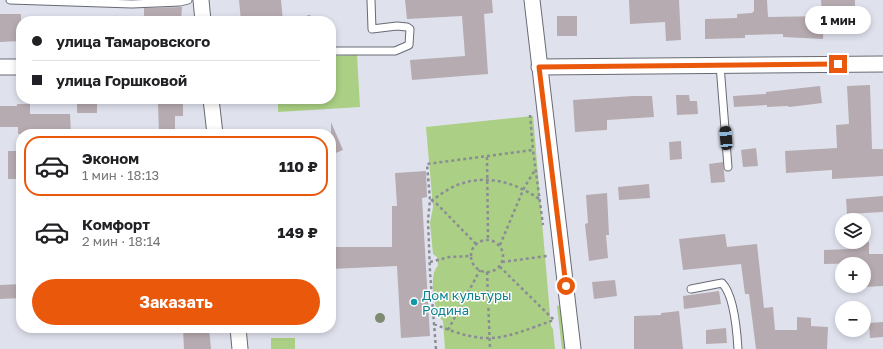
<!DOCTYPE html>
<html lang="ru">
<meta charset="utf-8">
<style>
:root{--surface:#fff;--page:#f2f2f2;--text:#202124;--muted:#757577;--line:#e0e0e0;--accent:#ea580c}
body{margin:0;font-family:"Golos Text",sans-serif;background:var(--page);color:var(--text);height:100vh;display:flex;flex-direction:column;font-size:15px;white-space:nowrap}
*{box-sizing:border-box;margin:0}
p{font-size:13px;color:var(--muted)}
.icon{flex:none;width:22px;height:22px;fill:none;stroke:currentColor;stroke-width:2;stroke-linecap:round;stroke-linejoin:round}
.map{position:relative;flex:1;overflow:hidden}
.details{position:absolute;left:16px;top:129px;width:320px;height:204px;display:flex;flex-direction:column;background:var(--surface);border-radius:16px;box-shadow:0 2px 6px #0003}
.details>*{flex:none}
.guide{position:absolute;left:16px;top:16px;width:320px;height:88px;border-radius:16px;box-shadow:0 2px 6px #0003;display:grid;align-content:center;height:88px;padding:0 16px;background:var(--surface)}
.controls{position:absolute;left:835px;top:213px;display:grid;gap:8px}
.controls a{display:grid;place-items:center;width:36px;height:36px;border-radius:50%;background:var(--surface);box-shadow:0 2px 6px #0003;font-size:20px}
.end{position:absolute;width:18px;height:18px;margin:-9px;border:5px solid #ea580c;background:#fff;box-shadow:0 0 0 2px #fff}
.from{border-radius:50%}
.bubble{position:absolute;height:28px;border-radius:14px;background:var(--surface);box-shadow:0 2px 6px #0003;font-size:13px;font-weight:700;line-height:28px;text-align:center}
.car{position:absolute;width:12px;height:24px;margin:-12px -6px;border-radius:5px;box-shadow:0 0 3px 1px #0007;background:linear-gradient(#222 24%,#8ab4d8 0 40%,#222 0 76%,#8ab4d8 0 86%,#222 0)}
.guide b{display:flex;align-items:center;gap:14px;height:38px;font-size:15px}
.guide b+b{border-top:1px solid var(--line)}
.guide i{width:10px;height:10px;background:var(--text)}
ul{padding:7px 0 0;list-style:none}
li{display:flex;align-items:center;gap:12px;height:60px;margin:0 8px 6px;padding:0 8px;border:2px solid transparent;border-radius:16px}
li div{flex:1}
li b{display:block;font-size:15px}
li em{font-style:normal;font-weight:700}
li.active{border-color:var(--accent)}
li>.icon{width:36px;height:36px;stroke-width:1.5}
.cta{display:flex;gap:8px;margin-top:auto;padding:8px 16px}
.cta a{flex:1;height:46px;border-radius:24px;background:var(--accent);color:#fff;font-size:16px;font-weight:700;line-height:46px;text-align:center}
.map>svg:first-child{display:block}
.green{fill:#abcf84}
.building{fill:#b6abb0}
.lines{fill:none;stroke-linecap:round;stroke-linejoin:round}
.lane-casing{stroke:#686a74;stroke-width:9}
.street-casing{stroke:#686a74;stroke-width:17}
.path{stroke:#8b8d95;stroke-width:2.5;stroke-dasharray:3 3;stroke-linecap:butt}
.lane{stroke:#fff;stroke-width:7}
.street{stroke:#fff;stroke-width:15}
.tree{fill:#7d8b70}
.route{stroke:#ea580c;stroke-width:5}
.culture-dot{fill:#0f9aa8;stroke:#fff;stroke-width:1.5}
.labels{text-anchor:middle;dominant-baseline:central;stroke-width:3;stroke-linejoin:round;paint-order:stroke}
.culture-label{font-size:13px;fill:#0d838f;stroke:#fff;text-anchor:start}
</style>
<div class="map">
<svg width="883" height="349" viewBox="0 0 883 349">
<rect width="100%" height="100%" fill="#dfe2ed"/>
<!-- green -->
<path class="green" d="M357,55L360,107L278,112V99H331V56Z
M533,116L551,326L553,329L555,349H445L443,321C434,314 428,273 438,266L437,257L433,254L430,223L433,207L426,127Z
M564,305L569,349H562L557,306Z
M271,338H295V349H271Z"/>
<!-- building -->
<path class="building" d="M239,0H281L283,21H241Z
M405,0H492L493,13L484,14L488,74L412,80L410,60L465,56L462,16L407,19Z
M629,0H679L681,40L666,41L665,22L630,24Z
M754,0H767L768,17L824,16L823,39L783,37V34L745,35V38L705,39V19L737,18V14L752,13L754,11Z
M821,0H855V9L822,11Z
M182,7L181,21H144V8Z
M0,14H21V41L0,42Z
M557,16H577V36H557Z
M870,85L872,149H883V176L832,179V170L786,173L785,151L837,148L836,125L849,124L847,86Z
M820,86L822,103L789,107L788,106L767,107V105L734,107L733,96L766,94V92Z
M676,95H689L690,101H697L698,114L677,115Z
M633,96H652L654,117L607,120V130L575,132L573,100Z
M77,99H97V113H77Z
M17,104H30V114H70L71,134H18V127H0V106H17Z
M158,104H183V116H175V134H159Z
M331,122L343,150L331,155Z
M681,141L682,159L670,160L669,142Z
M756,148L758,166L743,167L741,150Z
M8,151H18L19,179H8Z
M723,162L725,182L711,183L709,164Z
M426,171L427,197L422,198L430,336L401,338L397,266L331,269V247H392V206H397L395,173Z
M649,184L650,198L619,200L618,187Z
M607,193L609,235H606L608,258L589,261L585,224L588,223L586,195Z
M883,196V212L847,214L846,199Z
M725,234L727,247L757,244L764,308L773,307L775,330H797V317L811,318V326L828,327L827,349H756L749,294H745L741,264L683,270L679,239Z
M849,242H869V254H883V286L864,287V263L824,264V250L850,249Z
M615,280L617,296L594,299L592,282Z
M21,284V298L0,299V285Z
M719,291L721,304L684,309L683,296Z
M679,311L683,349H634V316L661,315V313Z
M883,322V337L870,338L869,323Z
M183,328H209L211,349H184Z
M726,328L727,343L706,344V330Z"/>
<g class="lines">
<defs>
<path id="lane" d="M10,0L132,4L180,2L188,0
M309,20L310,21
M331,51H395L409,45L410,29L407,27L397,26L372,29L371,0
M720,65L728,167
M691,289L722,283C734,295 737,332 738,349"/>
<path id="street" d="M201,0L203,21
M532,0L573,349
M0,67H21
M539,67L883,64
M211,99L215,134
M238,328L240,349"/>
</defs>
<!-- lane casing -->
<use href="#lane" class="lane-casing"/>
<!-- street casing -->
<use href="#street" class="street-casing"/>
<!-- path -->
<path class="path" d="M530,115L533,150
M487,157L488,239
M431,200L437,204L476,244
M431,201C440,195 450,187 460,184C489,174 516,183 539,199
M471 256a16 16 0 1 1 32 0a16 16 0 1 1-32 0Z
M500,245L524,188L535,170
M430,262L449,257L471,256
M502,262L547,256
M487,272L490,349
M434,324C490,347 500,339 554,320L499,266
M448,330L480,270
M436,349L430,272L428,220L430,200L427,164L533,150L543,225"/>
<!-- lane -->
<use href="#lane" class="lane"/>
<!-- street -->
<use href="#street" class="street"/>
</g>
<!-- trees -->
<circle class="tree" cx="380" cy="318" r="5"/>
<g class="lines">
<!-- route -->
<path class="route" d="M566,286L539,67L838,64"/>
</g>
<!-- markers -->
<circle class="culture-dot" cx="414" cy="302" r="4"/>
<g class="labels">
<!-- culture labels -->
<g class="culture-label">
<text x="422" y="295">Дом культуры<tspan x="422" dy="15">Родина</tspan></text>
</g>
</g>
</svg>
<div class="controls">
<a><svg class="icon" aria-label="layers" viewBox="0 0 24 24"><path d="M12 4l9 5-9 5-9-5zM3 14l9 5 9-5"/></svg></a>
<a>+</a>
<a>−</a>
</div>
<i class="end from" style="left:566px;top:286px"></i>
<i class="end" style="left:838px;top:64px"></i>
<div class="bubble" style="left:805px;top:6px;width:66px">1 мин</div>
<i class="car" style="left:726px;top:138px;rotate:355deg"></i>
<div class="guide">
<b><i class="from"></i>улица Тамаровского</b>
<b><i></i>улица Горшковой</b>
</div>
<section class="details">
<ul>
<li class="active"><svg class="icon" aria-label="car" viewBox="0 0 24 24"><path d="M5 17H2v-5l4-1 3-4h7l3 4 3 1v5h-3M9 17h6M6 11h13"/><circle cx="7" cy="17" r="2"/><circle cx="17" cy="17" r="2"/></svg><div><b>Эконом</b><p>1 мин · 18:13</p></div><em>110 ₽</em></li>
<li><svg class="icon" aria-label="car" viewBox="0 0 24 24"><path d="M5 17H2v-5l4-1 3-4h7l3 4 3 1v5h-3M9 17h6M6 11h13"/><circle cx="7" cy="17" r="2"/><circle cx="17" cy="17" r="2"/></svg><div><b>Комфорт</b><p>2 мин · 18:14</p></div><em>149 ₽</em></li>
</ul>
<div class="cta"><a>Заказать</a></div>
</section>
</div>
